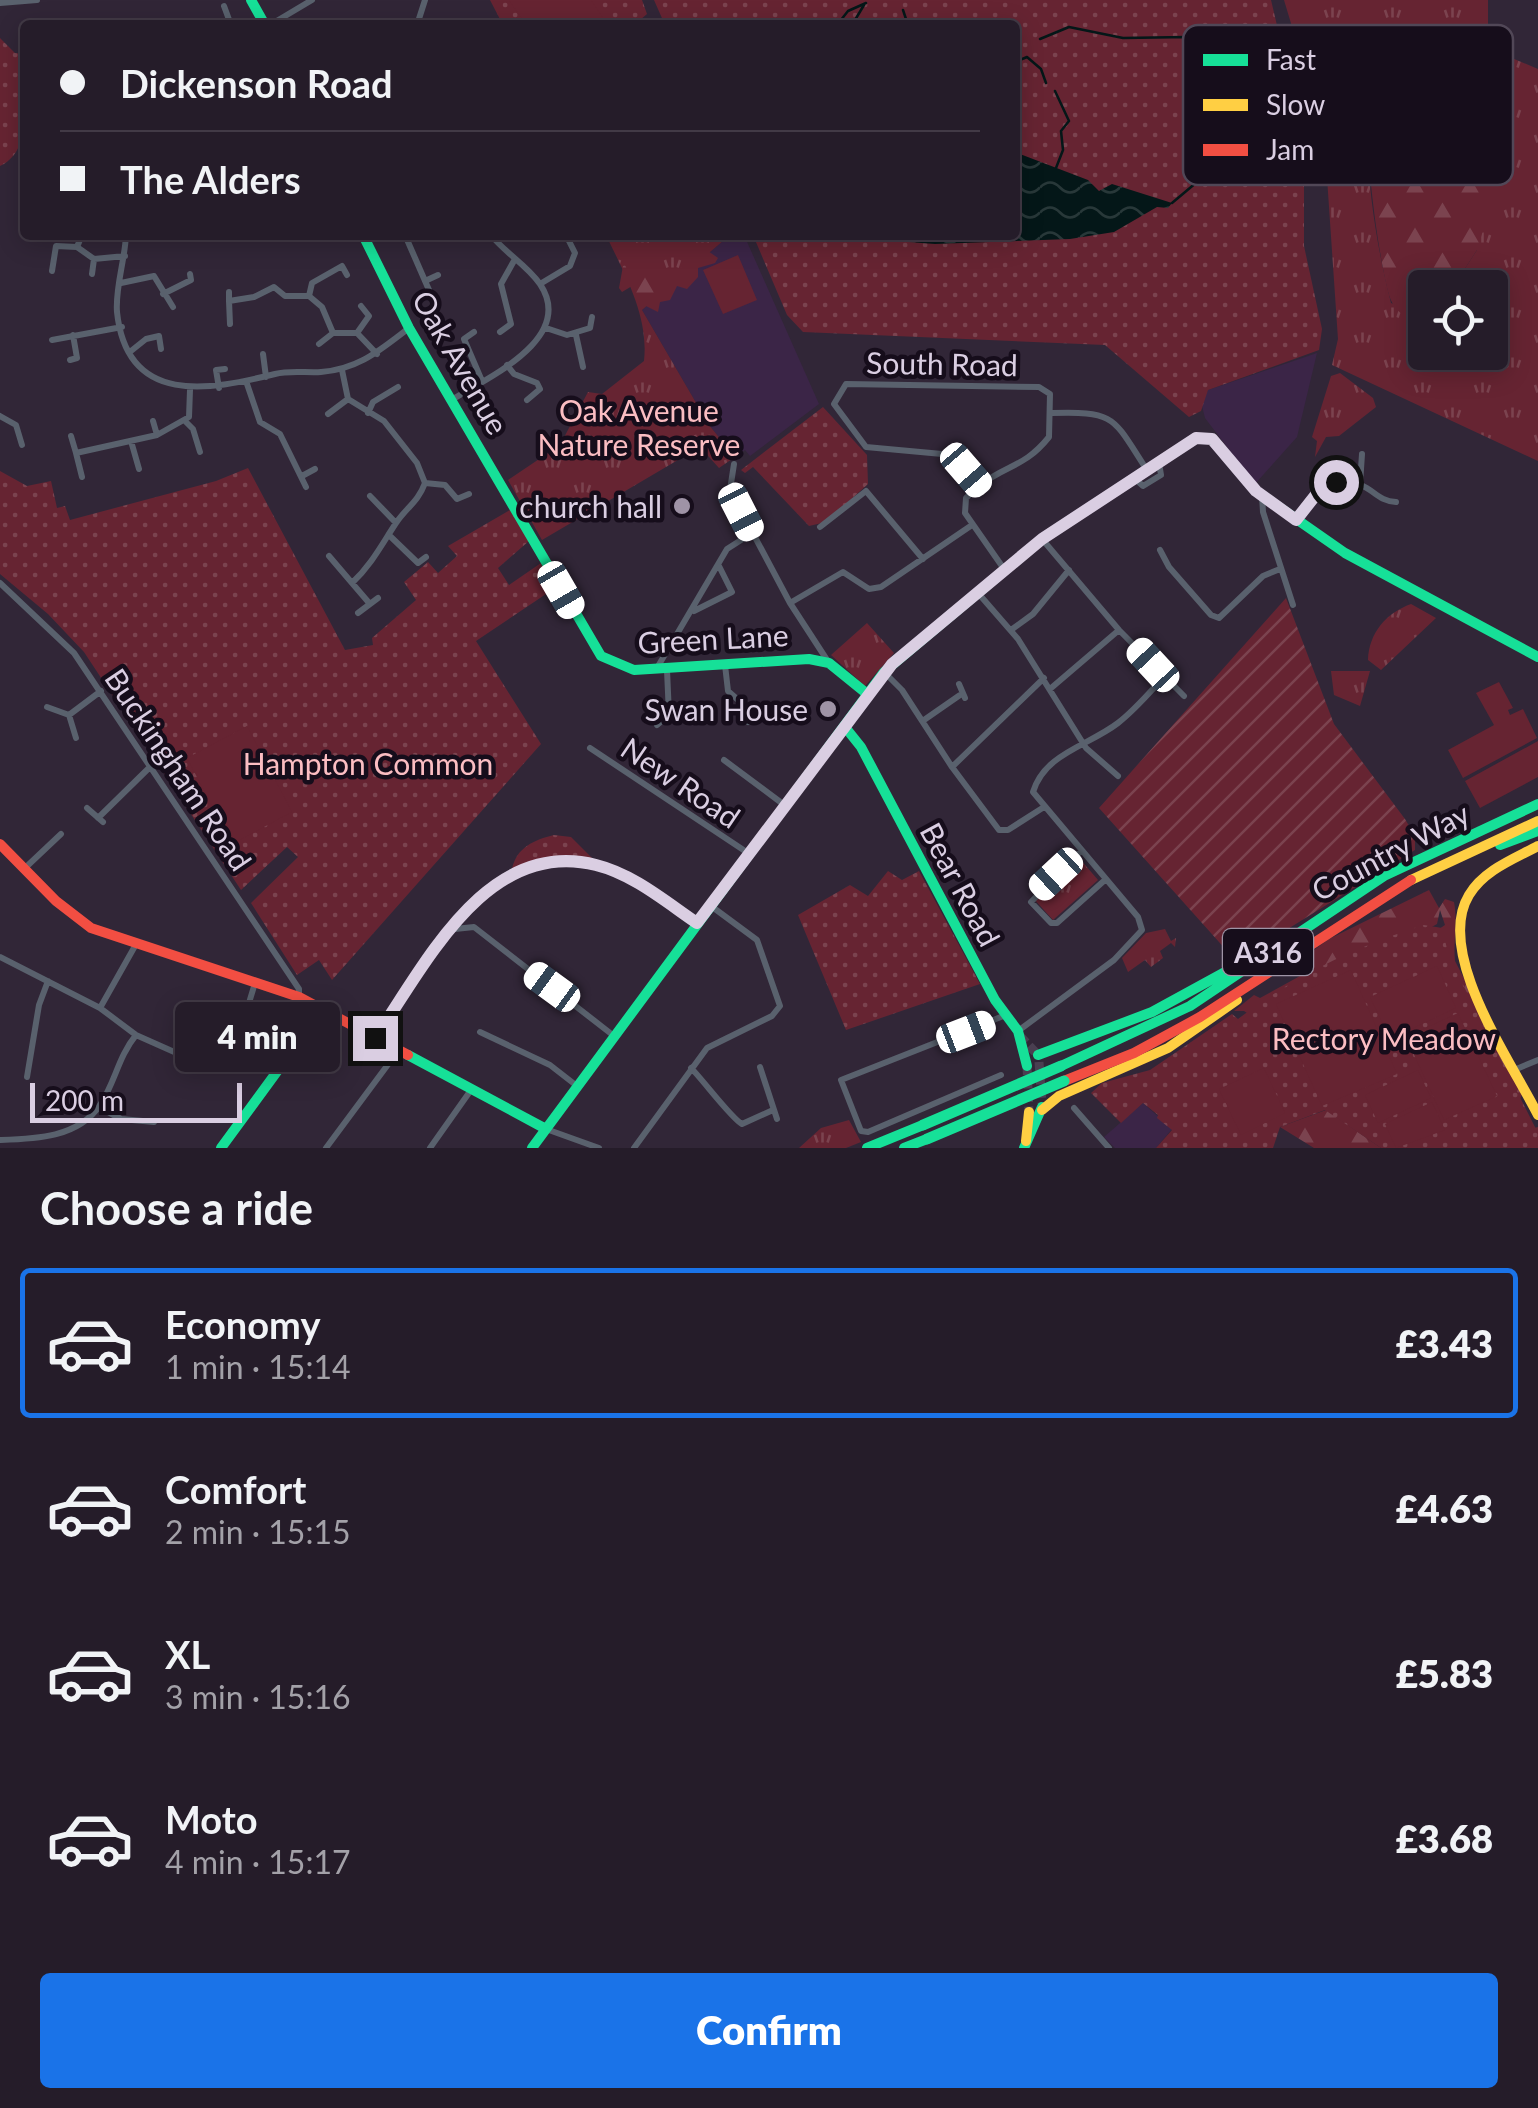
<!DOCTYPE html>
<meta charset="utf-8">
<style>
:root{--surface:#251c29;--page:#312935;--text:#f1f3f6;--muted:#a3a1a8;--line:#423a46;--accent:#1a73e8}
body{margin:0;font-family:Lato,sans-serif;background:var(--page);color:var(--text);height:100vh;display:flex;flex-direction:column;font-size:38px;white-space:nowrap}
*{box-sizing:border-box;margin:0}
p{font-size:32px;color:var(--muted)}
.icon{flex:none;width:55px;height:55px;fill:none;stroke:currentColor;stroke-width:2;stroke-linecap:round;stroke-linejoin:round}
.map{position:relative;height:1148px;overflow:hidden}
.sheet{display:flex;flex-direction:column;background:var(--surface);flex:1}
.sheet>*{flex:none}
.banner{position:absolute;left:20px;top:20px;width:1000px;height:220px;border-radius:10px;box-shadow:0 5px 25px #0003,0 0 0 2px var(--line);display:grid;align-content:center;height:220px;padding:0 40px;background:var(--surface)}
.fabs{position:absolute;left:1408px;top:270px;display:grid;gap:20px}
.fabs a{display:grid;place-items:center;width:100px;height:100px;border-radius:10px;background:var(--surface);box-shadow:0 5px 25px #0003,0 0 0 2px var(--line);font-size:50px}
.scale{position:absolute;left:30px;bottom:25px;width:212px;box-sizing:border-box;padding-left:10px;border:5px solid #dacee2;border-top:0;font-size:28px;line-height:35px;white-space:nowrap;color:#dacee2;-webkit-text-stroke:8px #160d1b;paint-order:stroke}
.end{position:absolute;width:45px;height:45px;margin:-22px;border:12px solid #dacee2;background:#111;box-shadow:0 0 0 5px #111}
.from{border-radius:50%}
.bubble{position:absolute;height:70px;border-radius:10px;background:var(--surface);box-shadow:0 5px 25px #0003,0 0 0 2px var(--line);font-size:32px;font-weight:800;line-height:70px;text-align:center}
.car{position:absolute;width:30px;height:60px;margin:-30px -15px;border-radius:12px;box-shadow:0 0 8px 2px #0007;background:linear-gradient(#fff 24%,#345 0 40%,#fff 0 76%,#345 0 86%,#fff 0)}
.banner b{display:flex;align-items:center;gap:35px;height:95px;font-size:38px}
.banner b+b{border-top:2px solid var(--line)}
.banner i{width:25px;height:25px;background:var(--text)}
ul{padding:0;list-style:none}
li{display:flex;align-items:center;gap:30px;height:150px;margin:0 20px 15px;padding:0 20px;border:5px solid transparent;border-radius:10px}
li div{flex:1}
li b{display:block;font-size:38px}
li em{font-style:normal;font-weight:800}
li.current{border-color:var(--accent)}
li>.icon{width:90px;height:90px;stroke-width:1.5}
h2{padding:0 40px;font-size:45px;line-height:120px}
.cta{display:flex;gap:20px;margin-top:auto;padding:20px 40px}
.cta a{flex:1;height:115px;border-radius:10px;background:var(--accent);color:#fff;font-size:40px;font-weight:800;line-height:115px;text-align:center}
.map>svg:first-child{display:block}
.built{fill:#3b2547}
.grass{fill:url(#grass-tufts);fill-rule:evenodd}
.forest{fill:url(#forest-firs)}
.park{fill:url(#park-dots)}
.garden{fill:url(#garden-furrows)}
.pitch{fill:#662432}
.water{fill:url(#water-waves)}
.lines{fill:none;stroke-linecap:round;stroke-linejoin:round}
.stream{stroke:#041718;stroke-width:2.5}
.secondary-tunnel{stroke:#4a3f51;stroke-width:9;stroke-dasharray:9 4.5;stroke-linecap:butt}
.street{stroke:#59616d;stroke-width:6}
.fast{stroke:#16e098;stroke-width:10}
.slow{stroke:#ffcf43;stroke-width:10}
.jam{stroke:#f24e42;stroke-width:10}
.fast-bridge{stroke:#16e098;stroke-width:11}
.route{stroke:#dacee2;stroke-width:12}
.poi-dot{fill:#9f93a6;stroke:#160d1b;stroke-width:4}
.labels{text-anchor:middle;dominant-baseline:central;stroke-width:9;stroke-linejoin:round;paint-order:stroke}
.shield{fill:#160d1b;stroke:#9f94a6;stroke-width:2.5}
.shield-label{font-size:28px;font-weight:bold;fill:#dacee2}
.street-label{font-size:30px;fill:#dacee2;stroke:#160d1b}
.park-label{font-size:30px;fill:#fbbdc2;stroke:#160d1b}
.poi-label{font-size:30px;fill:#dacee2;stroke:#160d1b;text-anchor:end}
.key{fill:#160d1b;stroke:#514757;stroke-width:2.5}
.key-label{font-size:28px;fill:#dacee2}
</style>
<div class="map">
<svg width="1538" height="1148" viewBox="0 0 1538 1148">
<defs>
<pattern id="grass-tufts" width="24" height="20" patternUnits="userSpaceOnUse" patternTransform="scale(2.5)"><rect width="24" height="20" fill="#662432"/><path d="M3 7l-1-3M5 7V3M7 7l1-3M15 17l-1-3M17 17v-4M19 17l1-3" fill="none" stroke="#7b434f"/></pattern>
<pattern id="forest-firs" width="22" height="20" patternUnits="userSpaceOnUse" patternTransform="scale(2.5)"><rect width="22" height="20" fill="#662432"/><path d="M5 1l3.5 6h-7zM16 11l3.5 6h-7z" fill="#7b434f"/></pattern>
<pattern id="park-dots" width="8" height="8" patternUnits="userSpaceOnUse" patternTransform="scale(2.5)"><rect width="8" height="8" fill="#662432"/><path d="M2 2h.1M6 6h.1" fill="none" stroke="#7b434f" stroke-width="1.8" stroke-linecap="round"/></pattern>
<pattern id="garden-furrows" width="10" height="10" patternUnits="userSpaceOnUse" patternTransform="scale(2.5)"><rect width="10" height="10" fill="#662432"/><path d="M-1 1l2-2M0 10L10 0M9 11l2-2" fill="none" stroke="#7b434f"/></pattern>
<pattern id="water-waves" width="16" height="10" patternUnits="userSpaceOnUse" patternTransform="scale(2.5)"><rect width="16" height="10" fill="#041718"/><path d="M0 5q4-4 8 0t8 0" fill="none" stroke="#283839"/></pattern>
</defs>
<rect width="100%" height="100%" fill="#312637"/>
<!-- built -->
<path class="built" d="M730,235H744L819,404L750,456L745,450L735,457L709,425L642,310Z
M1317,353L1297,437L1255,484L1205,418L1201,402L1208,390Z
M1143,1103L1172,1129L1156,1148H1115L1104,1137Z"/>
<!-- grass -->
<path class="grass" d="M1284,0H1488V48L1538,69V461L1332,365L1338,339L1324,133ZM1371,97L1477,250L1453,287L1490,288V352H1425V316L1391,303C1376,244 1361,157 1371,97Z
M606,235H730L642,310L709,425L735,457L719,468L700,447L542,540L508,480L560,445L588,392L602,394L644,361C649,316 625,275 606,235Z
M1340,373L1373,398L1376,407L1339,436L1326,437L1315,457L1317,441L1312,437L1331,376Z
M1411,604L1436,618L1381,670L1368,660C1369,633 1386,613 1411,604Z
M867,623L894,653L865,686L831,655Z
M1331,671H1370L1360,706L1334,695Z
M1080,859L1098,880L1053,920L1034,899Z
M1165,929L1171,941L1176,938L1175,947L1171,943L1160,951L1163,958L1151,967L1145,960L1128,972L1122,958L1146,933Z
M849,1120L861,1142L846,1148H799L821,1128Z"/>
<!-- forest -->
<path class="forest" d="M1406,81L1517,121L1477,250L1453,287L1425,288L1421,318L1404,316C1398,311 1393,306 1390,298C1380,270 1359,120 1371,97C1378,84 1394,84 1406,81Z
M705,249L718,258L715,263L698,268V277L687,289L677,286L670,300L660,302L658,312L640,303L632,286L622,292L619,288L623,266L628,265L636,275L648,263L658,282L664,281Z
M1429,890L1439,908L1445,899L1454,902C1458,923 1453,941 1455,961L1523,1092L1520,1099L1534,1128L1538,1127V1148L1433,933L1445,925L1440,910L1437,924L1261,1022L1244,1011H1234L1254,995L1260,998L1300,976L1295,964L1329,939Z
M1326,1110L1381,1148H1314L1280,1127Z"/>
<!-- park -->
<path class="park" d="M490,0H642L647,14L634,25H503Z
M654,0H1271L1304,140V246L1322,329L1319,350L1208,390L1201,411L1189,417L1105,345L803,332L787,315L753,235H1015V25H665Z
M0,38L15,53L25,54C25,87 36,150 0,166Z
M823,407L867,455L868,484L826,522L809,526L753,467L745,473L741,470Z
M248,468L345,650L373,645L372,638L416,600L404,582L428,562L438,573L457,556L448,546L510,510L529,541L498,568L509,585L541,563L555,588L476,641L541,744L332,980L319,960L297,975L251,903L298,857L287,847L241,890L84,652L48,614L0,574V471L27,486L51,481L57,508L65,506L70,520L216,481Z
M554,835L571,837L593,859L548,858L512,869C517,847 534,840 554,835Z
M888,871L902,880L919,871L980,984L846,1030L798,915L850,885L868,896Z
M1424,925L1442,928L1449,957L1538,1133V1148H1381L1325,1110L1280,1127L1273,1148H1156L1172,1130L1157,1118L1158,1115L1143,1103L1121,1123L1091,1093L1102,1083L1150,1070L1232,1014L1238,1019C1296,975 1355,947 1424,925Z"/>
<!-- garden -->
<path class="garden" d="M1286,598L1334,724L1405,819L1415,836V850L1236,961L1099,808Z"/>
<!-- pitch -->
<path class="pitch" d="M509,0H591L605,21L599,25H526Z
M738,255L757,300L723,314L703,270Z
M1499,682L1513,708L1508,710L1510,715L1523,709L1537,738L1463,778L1448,750L1494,725L1476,693Z
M247,726L292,812L232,844L187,758Z
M1538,741V777L1480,808L1465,781Z
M1437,966L1456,1008L1390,1039L1370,997Z
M1351,970L1397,1074L1322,1106L1276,1004Z
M1458,1013L1497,1096L1444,1120L1406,1037Z
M1264,1068L1285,1113L1241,1135L1219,1089Z
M1418,1070L1431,1098L1378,1123L1365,1095Z
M1432,1102L1445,1130L1396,1148L1385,1124Z"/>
<!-- water -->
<path class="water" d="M1015,152L1088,180L1099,191L1112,184L1172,203L1168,208L1157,207L1114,232L1070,239L935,244L881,240L877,235H1015Z"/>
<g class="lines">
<!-- stream -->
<path class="stream" d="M903,10L908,25
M837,25L848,11L866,3
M852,25L864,5
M1040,39L1069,27L1123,38L1187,37L1213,117L1211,148
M1015,62L1027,57L1041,69L1046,83
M1055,91L1069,121L1061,131L1063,150L1056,168
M1172,203L1197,182L1211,154"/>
<!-- secondary-tunnel -->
<path class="secondary-tunnel" d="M1020,1036L1038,1055
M1039,1062L1042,1104
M1027,1066L1029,1112"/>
<!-- street -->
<path class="street" d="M0,3L37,0
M224,6L231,25
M270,25L312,0
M417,25L425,0
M126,235C125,260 115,288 117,312C127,407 210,390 275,374C290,370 306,373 321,372C359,369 380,350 409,328
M405,235L429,290
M77,247L82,235
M52,271L56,246L77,247L94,259L125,256
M92,274L94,259
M425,281L438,275
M121,283L154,276L173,307
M540,284L570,266L575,253L566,235
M229,292V301L254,297L274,287L285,296H309L322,307L333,333H357L377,354
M163,294L191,280L190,274
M309,296L312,283L342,266L347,275
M229,301L230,324
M546,328L567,335L590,328L592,317
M474,332L464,339L482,381
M500,332L511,324L501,284L515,259
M357,333L369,316L361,306
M576,335L583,367
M52,340L122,327
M319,344L333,333
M131,351L146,339L159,336L161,349
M263,354L266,377
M70,360L77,358L73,335
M507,365L514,374L537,383L540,389L527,400
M246,381L260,422L280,434L306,487
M846,384L1039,387L1050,394L1049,437C1024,468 1007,464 979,486L953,455L866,447L834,404Z
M219,388L216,370L225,369
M453,399C489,377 576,338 540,284C526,264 506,254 491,235
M368,413L373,402L398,387
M1052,413C1117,411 1113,418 1147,470
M328,414L348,399
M0,416L16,425L22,445
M153,421L157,435
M185,421L193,429L200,452
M71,436L76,453L157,435L189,417L190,390
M131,441L139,469
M76,453L82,477
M734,464L730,490L790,603L829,663
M302,476L315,469
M1134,478L1143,486L1161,475L1159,463
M425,483L445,485L457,499L469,494
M1360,484L1362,454
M979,486L966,498L965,513L1004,569
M370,496L396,523
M1262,496L1263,512L1293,605
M1296,519C1313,498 1329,472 1361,485C1375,491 1379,501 1396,502
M820,527L866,491L923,559
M391,537L418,563L426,557
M1042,539L1119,630L1184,696
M1160,550L1169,567L1211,615L1219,618L1263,576L1280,569
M329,556L352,583C372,564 382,544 396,523C407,507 418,502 425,483L417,463L384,421L348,399L342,370
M0,583L74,653L299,989V997
M352,583L370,604L378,598
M978,593L1018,639L1086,748L1118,776
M790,603L843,572L869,589L881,587L972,525
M694,611L732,592L719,566
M358,613L370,604
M1011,630L1033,614L1069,570
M725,665L728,691L754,714L748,722
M657,668L727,549L752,533
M884,672L902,690L952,767L1044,678
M959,684L965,698
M1050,689L1119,630
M47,707L69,715
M754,714L761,706
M924,720L960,695
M657,725L669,715L667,670
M76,738L69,715L101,691
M590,748L748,853
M724,760L783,804
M952,767L999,830H1008L1044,807
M87,808L103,822
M98,818L151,766
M1081,851L1031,902L1051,923H1057L1106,879
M25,868L61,834
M455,929L474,927L614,1036
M0,957L100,1008L136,1035L217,1071
M100,1008L135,946
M229,1011L245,1016L255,983
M1018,1031L1114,960L1142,930L1138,917L1033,792C1045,753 1088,746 1118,723C1135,710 1149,693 1164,677
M480,1032L550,1065L577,1086
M375,1038C426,964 487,837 596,865C633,875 666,902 697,923
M760,1067L777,1119
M691,1068C703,1080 732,1119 742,1124L773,1110
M1514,1070L1538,1060
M1001,1075L868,1132L861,1131L841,1080L1006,1015
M27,1077L39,1005L48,981
M99,1107L121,1119L154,1122
M1074,1108L1109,1148
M546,1129L599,1148
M0,1140C35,1139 78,1138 100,1105C115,1083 118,1057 136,1035
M326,1148L398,1051
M430,1148L471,1090
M634,1148L707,1048L772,1016L780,1006L757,940L711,906"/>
<!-- fast -->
<path class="fast" d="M251,0L265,25
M363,235L409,328L601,656L634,670L809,659L829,663L866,693
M845,727L861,747L995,1000L1018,1031L1027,1066
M1500,845L1538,831
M408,1055L546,1129
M1038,1055L1152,1012L1238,965
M1061,1066L1190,1006L1384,876L1538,804
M221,1148L322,1010
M532,1148L884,672L1042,539L1196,438L1212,439L1256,491L1345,553L1538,657
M867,1148L923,1125
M904,1148L927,1139
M1024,1148L1042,1107"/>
<!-- slow -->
<path class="slow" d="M1538,846C1514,859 1484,870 1469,895C1434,953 1511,1061 1538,1115
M1411,880L1538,821
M1042,1110L1059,1096L1168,1048L1237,1000
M1026,1141L1029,1112"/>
<!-- jam -->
<path class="jam" d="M0,844L56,901L91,928L299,997L408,1055
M1064,1081L1134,1053L1200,1017L1411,880"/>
<!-- fast-bridge -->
<path class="fast-bridge" d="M923,1125L1061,1066
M927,1139L1064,1081"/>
</g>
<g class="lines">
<!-- route -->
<path class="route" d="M375,1038C426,964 487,837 596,865C633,874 666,902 697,923L892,664L1042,539L1196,438L1212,439L1256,491L1296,520L1322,487L1336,482"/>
</g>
<!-- markers -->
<g class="poi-dot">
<circle cx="682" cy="506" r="10"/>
<circle cx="828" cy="709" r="10"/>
</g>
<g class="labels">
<!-- shield labels -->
<rect class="shield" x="1223" y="929" width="90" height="46" rx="8"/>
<g class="shield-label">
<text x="1268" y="952">A316</text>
</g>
<!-- street labels -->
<g class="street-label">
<text transform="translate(461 362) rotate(60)">Oak Avenue</text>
<text transform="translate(942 363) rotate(1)">South Road</text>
<text transform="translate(713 638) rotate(-3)">Green Lane</text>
<text transform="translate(179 769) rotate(56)">Buckingham Road</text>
<text transform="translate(681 782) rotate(34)">New Road</text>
<text transform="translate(1390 851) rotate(-28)">Country Way</text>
<text transform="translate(961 884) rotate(62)">Bear Road</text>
</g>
<!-- park labels -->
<g class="park-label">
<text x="639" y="410">Oak Avenue<tspan x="639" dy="34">Nature Reserve</tspan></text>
<text x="368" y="763">Hampton Common</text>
<text x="1384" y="1038">Rectory Meadow</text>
</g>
<!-- poi labels -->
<g class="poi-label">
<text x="662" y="506">church hall</text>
<text x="808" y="709">Swan House</text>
</g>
</g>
<!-- legend -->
<rect x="1183" y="25" width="330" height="160" rx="15" class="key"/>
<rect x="1203" y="54" width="45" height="12" fill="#16e098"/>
<rect x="1203" y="99" width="45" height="12" fill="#ffcf43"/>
<rect x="1203" y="144" width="45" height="12" fill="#f24e42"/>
<g class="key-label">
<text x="1266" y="70">Fast</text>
<text x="1266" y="115">Slow</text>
<text x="1266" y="160">Jam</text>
</g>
</svg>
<div class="fabs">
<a><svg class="icon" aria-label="locate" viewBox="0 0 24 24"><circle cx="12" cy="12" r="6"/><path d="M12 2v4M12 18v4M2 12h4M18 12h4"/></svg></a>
</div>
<div class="scale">200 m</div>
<i class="end from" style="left:1336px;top:482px"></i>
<i class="end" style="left:375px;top:1038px"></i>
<div class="bubble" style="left:175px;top:1002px;width:165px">4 min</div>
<i class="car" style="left:966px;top:470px;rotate:139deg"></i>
<i class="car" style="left:741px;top:512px;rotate:153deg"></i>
<i class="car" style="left:561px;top:590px;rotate:150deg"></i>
<i class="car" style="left:1153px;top:665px;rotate:317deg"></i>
<i class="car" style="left:1056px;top:874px;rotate:227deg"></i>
<i class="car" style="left:552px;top:987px;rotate:306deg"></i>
<i class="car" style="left:966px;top:1032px;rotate:69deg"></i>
<div class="banner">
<b><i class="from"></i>Dickenson Road</b>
<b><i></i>The Alders</b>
</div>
</div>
<section class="sheet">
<h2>Choose a ride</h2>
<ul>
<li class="current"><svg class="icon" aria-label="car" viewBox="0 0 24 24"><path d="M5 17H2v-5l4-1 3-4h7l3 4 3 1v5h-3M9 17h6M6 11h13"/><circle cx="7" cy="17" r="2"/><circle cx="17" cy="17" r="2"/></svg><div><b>Economy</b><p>1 min · 15:14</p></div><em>£3.43</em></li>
<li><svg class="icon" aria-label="car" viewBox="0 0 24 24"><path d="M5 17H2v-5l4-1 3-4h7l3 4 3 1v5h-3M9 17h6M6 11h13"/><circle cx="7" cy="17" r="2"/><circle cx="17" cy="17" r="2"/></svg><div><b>Comfort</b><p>2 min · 15:15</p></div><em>£4.63</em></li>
<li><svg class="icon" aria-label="car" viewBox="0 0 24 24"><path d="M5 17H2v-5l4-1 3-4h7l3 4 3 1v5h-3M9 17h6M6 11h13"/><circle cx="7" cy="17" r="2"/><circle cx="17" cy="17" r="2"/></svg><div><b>XL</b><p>3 min · 15:16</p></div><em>£5.83</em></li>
<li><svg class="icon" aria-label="car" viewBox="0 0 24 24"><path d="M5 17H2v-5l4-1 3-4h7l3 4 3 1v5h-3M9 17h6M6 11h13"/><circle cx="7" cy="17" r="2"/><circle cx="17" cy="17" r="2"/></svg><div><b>Moto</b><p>4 min · 15:17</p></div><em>£3.68</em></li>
</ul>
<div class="cta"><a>Confirm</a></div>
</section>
